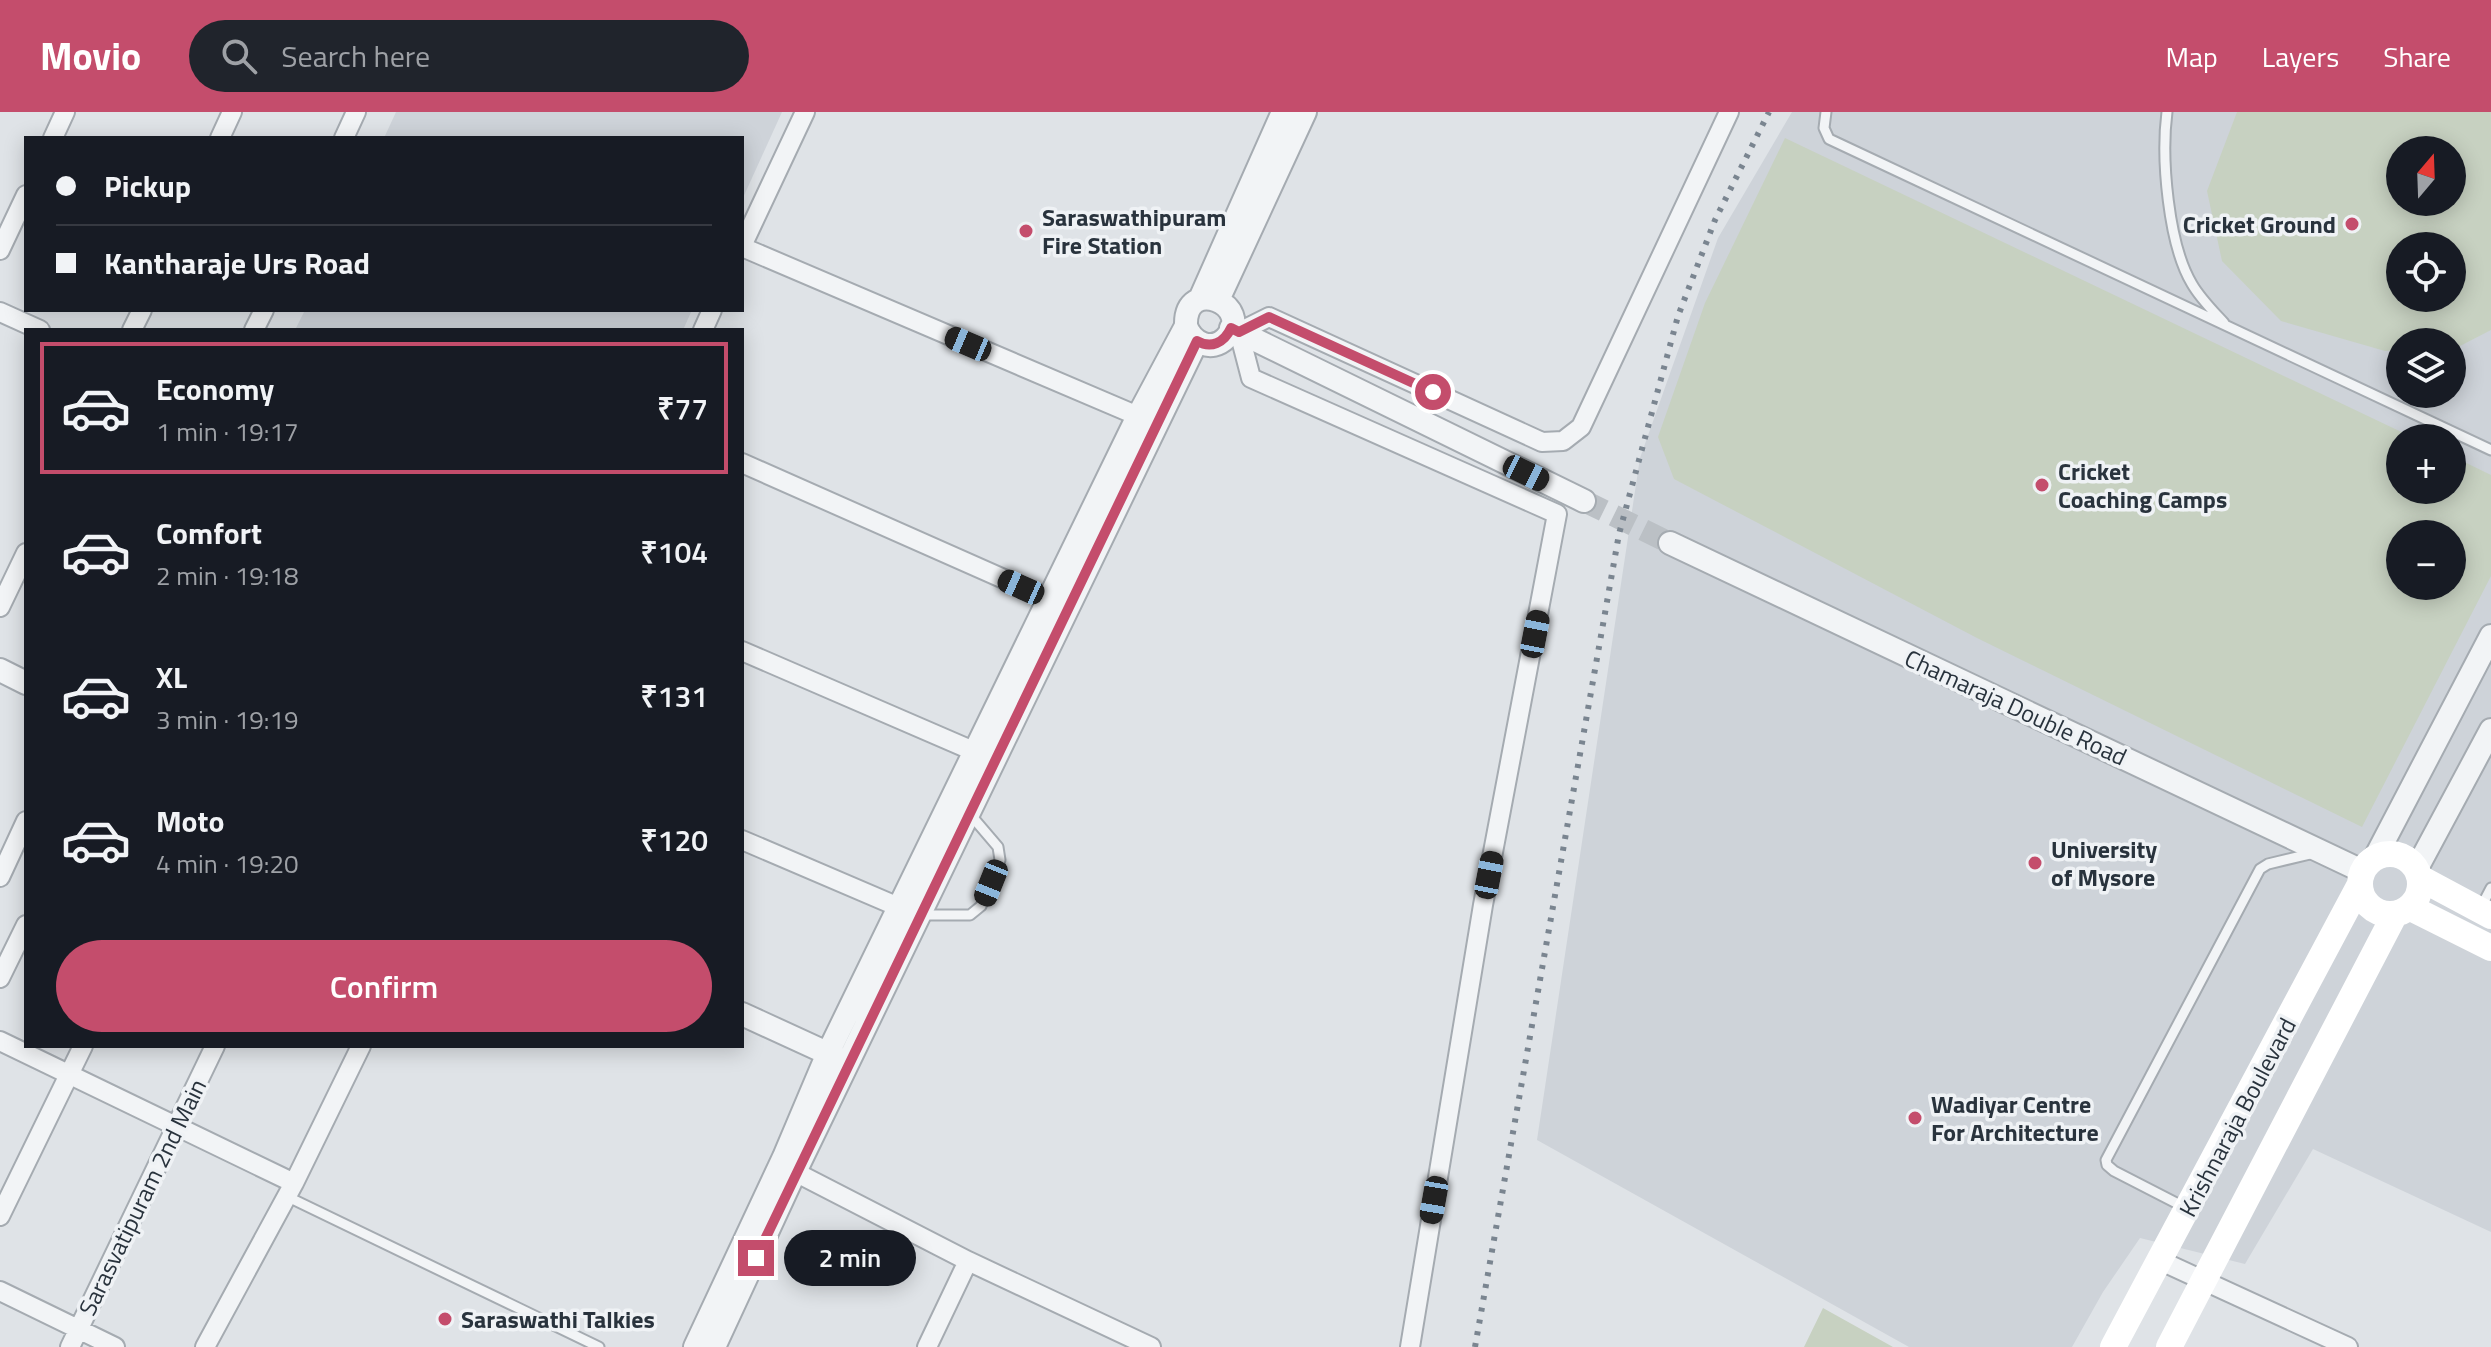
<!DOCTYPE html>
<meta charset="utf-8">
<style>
:root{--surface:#171b24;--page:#20242c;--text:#f1f3f6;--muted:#9ea1a6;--line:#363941;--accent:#c44d6c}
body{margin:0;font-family:"Titillium Web",sans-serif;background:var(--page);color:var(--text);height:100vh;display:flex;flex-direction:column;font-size:30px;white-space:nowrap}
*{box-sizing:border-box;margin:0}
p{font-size:26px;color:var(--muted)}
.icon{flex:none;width:44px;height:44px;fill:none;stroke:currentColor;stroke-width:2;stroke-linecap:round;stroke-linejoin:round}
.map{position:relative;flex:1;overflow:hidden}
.side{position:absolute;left:24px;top:216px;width:720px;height:720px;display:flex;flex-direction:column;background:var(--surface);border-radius:0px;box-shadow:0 4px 20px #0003}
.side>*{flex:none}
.guide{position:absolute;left:24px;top:24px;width:720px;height:176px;border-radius:0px;box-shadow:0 4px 20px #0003;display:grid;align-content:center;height:176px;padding:0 32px;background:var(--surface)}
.needle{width:52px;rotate:19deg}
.tools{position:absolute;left:2386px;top:24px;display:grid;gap:16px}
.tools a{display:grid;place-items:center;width:80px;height:80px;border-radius:50%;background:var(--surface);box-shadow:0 4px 20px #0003;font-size:40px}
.end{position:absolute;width:36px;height:36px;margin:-18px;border:10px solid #c44d6c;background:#fff;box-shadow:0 0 0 4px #fff}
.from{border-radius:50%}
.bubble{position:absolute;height:56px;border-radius:28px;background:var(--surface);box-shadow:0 4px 20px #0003;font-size:26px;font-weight:600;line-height:56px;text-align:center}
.car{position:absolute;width:24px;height:48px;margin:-24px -12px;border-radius:10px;box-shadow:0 0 6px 2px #0007;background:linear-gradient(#222 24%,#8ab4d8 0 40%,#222 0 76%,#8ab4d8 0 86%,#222 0)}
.guide b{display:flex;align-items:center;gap:28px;height:76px;font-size:30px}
.guide b+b{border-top:2px solid var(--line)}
.guide i{width:20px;height:20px;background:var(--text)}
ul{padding:14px 0 0;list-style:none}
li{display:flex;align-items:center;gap:24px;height:132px;margin:0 16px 12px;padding:0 16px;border:4px solid transparent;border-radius:0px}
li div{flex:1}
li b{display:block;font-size:30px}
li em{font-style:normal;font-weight:600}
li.selected{border-color:var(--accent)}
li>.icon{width:72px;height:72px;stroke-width:1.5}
.action{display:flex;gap:16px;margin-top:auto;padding:16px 32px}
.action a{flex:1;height:92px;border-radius:48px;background:var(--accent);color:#fff;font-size:32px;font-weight:600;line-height:92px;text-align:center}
header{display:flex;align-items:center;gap:48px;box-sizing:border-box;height:112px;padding:0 40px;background:var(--accent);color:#fff}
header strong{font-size:38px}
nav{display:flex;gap:44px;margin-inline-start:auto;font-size:28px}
.search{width:560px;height:72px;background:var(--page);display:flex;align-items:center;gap:20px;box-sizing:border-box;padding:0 28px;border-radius:44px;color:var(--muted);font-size:30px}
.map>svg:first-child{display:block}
.built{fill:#ced3d9;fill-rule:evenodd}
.green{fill:#c7d1c1;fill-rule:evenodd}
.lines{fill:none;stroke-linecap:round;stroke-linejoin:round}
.tertiary-tunnel{stroke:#bbc0c5;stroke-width:22;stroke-dasharray:22 11;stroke-linecap:butt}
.service-casing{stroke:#a5abb1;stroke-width:13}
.minor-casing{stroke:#a5abb1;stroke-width:22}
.tertiary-casing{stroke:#a5abb1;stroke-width:26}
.service{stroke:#f2f4f6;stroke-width:9}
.minor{stroke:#f2f4f6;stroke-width:18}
.tertiary{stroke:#f2f4f6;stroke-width:22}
.secondary{stroke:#fff;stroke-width:26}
.rail{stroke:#7a8590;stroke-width:6;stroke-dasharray:4 8;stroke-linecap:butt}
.route{stroke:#c44d6c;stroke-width:10}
.poi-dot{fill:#c44d6c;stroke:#eff2f5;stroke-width:3}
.labels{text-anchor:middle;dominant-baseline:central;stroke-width:7;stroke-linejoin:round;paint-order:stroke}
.poi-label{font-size:24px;font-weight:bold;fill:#29333d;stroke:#eff2f5;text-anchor:start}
.street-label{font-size:24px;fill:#29333d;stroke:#eff2f5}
</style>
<header>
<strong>Movio</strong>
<div class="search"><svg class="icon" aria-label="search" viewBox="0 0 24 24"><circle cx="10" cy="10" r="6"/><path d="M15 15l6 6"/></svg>Search here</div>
<nav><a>Map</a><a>Layers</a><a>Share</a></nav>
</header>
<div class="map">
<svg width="2491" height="1235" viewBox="0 0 2491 1235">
<rect width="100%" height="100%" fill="#dfe3e7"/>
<!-- built -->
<path class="built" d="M396,0H782L742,88V26H384Z
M1792,0H2491V1120L2313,1037L2245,1152L2140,1126L2103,1180L2072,1235H1909L1537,1028L1640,346L1718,126ZM2400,38H2452V90H2400ZM2400,134H2452V186H2400ZM2400,230H2452V282H2400ZM2400,326H2452V378H2400ZM2400,422H2452V474H2400Z
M305,198H692L683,218H295Z"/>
<!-- green -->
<path class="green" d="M2237,0H2491V218L2460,234L2452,235V230H2400V238L2385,239L2281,209L2222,149L2207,79ZM2400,38H2452V90H2400ZM2400,134H2452V186H2400Z
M1785,26L2414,326H2400V378H2452V344L2491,363V464L2362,715L1977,526L1674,367L1658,325L1705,191ZM2400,422H2452V474H2400Z
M1823,1196L1893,1235H1804Z"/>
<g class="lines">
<!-- tertiary-tunnel -->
<path class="tertiary-tunnel" d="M1584,389L1670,431"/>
<defs>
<path id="service" d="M1826,0L1824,16L1829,27L2491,338
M2167,0C2161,46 2168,132 2192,172C2200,186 2213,199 2224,211
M2481,795L2491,776
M920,803H970L981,794L1000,748L998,735L969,701
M286,1084L599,1235
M2186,1096L2114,1059L2107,1053L2106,1048L2260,757L2268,752L2314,741"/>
<path id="minor" d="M53,26L65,0
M220,26L232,0
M344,26L356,0
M742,134L805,0
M742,135L1138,304
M0,138L26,83
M0,200L40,218
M132,218L142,198
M254,218L264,198
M703,218L712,198
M742,351L1049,487
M0,495L26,441
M742,539L985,644
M742,728L901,796
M0,765L26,709
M0,866L26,813
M0,929L294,1071
M795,1060L968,1149L1151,1235
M0,1104L83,934
M2161,1149L2348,1235
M0,1179L115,1235
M70,1235L215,934
M205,1235L294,1071L361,934
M927,1235L968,1149
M1410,1235L1483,793L1557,402L1251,266L1239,220L1269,205L1542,330L1563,329L1581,315L1729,0"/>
<path id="tertiary" d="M1200,187L1283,0
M1218,188L1305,0
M1231,216L1584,389
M1670,431L2362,759
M0,558L26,571
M2376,744L2491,524
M2417,756L2491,618
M742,902L840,947
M695,1235L784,1045L828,941L1138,304L1186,214C1184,162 1256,194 1226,226C1211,241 1192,230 1186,214
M714,1235L795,1060L1197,229"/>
</defs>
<!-- service casing -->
<use href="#service" class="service-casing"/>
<!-- minor casing -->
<use href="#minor" class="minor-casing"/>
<!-- tertiary casing -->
<use href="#tertiary" class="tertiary-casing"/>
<!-- service -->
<use href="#service" class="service"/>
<!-- minor -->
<use href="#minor" class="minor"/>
<!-- tertiary -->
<use href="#tertiary" class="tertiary"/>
<!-- secondary -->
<path class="secondary" d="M2360 772a30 30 0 1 1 60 0a30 30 0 1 1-60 0Z
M2420,766L2491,804
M2409,795L2491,836
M2113,1235L2359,774
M2169,1235L2395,802"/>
<!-- rail -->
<path class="rail" d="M1475,1235L1619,422L1678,204L1715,108L1769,0"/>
</g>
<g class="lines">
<!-- route -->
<path class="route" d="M756,1146L1197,229C1211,237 1224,231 1231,216L1239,220L1269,205L1433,280"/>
</g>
<!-- markers -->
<g class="poi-dot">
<circle cx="2352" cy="112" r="8"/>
<circle cx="1026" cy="119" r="8"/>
<circle cx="2042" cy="373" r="8"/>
<circle cx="2035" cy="751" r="8"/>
<circle cx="1915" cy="1006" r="8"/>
<circle cx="445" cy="1207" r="8"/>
</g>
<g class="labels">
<!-- poi labels -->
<g class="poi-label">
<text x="1042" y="105">Saraswathipuram<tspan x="1042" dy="28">Fire Station</tspan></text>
<text x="2336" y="112" text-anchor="end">Cricket Ground</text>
<text x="2058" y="359">Cricket<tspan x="2058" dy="28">Coaching Camps</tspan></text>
<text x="2051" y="737">University<tspan x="2051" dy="28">of Mysore</tspan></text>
<text x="1931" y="992">Wadiyar Centre<tspan x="1931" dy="28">For Architecture</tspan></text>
<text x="461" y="1207">Saraswathi Talkies</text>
</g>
<!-- street labels -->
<g class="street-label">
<text transform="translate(2016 595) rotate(25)">Chamaraja Double Road</text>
<text transform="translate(2237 1005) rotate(-62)">Krishnaraja Boulevard</text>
<text transform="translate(142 1085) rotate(-64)">Sarasvatipuram 2nd Main</text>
</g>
</g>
</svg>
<div class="tools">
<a><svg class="needle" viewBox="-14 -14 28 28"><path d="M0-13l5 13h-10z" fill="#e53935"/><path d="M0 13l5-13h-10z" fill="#9ea1a6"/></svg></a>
<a><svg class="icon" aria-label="locate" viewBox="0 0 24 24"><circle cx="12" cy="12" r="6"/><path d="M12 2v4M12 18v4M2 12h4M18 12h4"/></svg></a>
<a><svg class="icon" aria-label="layers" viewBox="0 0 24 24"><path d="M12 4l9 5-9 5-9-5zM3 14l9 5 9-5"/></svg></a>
<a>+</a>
<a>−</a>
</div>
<i class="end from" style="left:1433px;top:280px"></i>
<i class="end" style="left:756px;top:1146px"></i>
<div class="bubble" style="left:784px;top:1118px;width:132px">2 min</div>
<i class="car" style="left:968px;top:232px;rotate:293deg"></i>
<i class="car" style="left:1526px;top:361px;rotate:116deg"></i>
<i class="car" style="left:1021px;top:475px;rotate:294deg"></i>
<i class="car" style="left:1535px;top:522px;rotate:11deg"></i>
<i class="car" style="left:1489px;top:763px;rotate:11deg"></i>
<i class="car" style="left:991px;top:771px;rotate:202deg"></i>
<i class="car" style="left:1434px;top:1088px;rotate:190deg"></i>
<div class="guide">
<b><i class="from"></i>Pickup</b>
<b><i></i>Kantharaje Urs Road</b>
</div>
<section class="side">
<ul>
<li class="selected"><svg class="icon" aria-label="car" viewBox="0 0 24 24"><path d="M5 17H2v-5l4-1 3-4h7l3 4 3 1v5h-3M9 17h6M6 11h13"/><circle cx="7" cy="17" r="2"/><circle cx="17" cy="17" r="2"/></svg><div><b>Economy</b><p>1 min · 19:17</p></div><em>₹77</em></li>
<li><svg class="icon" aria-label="car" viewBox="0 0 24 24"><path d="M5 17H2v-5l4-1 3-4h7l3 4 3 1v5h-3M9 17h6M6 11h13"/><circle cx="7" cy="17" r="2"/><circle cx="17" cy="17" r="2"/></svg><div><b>Comfort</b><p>2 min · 19:18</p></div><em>₹104</em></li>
<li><svg class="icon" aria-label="car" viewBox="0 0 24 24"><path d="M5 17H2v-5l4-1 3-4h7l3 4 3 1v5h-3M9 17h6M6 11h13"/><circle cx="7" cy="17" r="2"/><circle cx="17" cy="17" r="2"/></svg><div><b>XL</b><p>3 min · 19:19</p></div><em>₹131</em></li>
<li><svg class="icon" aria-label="car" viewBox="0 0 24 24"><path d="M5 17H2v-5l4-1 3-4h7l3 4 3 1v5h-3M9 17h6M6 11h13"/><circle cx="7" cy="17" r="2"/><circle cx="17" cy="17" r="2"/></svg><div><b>Moto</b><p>4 min · 19:20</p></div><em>₹120</em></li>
</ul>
<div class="action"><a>Confirm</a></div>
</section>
</div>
